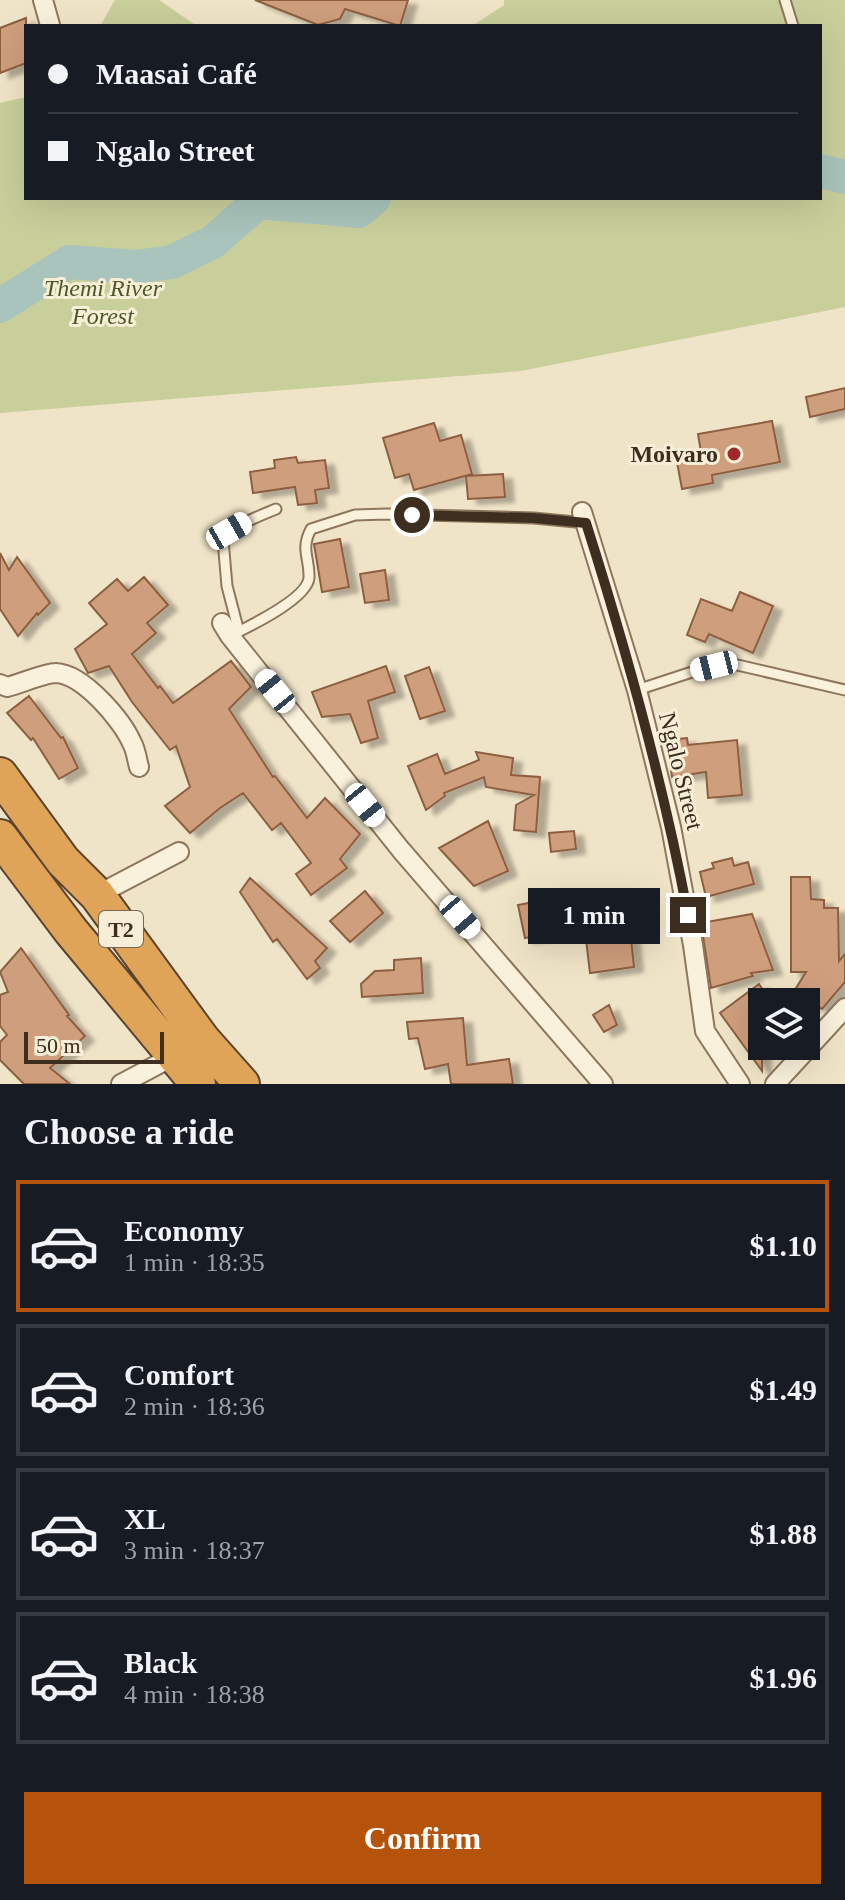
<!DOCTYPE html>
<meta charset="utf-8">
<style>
:root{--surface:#171b24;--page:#20242c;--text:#f1f3f6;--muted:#9ea1a6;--line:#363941;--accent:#b45309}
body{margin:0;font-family:Georgia,serif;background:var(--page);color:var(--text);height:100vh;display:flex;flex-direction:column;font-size:30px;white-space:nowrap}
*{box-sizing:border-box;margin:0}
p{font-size:26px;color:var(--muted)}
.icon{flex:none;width:44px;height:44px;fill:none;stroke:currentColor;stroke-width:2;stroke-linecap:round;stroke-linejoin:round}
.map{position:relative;height:1084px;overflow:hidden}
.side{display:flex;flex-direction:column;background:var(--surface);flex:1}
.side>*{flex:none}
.top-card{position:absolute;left:24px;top:24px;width:798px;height:176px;border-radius:0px;box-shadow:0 8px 32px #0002;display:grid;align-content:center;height:176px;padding:0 24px;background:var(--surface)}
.buttons{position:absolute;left:748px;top:988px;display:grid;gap:16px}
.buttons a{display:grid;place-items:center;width:72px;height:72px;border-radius:0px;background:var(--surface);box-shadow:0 8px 32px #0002;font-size:40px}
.scale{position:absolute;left:24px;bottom:20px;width:140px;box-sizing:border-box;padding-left:8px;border:4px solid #3d2e20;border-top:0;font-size:22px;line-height:28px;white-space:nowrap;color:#3d2e20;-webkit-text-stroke:6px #f7eed8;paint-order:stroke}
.end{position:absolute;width:36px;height:36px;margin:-18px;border:10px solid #3d2e20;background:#fff;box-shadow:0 0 0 4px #fff}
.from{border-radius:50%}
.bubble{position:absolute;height:56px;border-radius:0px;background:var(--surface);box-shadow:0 8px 32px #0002;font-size:26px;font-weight:700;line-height:56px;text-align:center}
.car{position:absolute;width:24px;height:48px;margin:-24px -12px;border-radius:10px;box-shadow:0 0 6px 2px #0007;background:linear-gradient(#fff 24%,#345 0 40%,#fff 0 76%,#345 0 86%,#fff 0)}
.top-card b{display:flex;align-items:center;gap:28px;height:76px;font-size:30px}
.top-card b+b{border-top:2px solid var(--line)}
.top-card i{width:20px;height:20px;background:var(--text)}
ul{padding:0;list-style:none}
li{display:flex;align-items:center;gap:24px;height:132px;margin:0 16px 12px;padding:0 8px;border:4px solid var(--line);border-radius:0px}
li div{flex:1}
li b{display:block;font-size:30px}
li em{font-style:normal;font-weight:700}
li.active{border-color:var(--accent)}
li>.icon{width:72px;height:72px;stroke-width:1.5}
h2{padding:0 24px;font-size:36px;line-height:96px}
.action{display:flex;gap:16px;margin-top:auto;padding:16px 24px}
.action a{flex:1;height:92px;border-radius:0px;background:var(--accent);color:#fff;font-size:32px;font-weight:700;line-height:92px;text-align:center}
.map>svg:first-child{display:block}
.green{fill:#c9cf9b}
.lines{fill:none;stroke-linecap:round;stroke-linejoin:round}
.river{stroke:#a9c4bc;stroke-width:34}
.building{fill:#cf9f7d;stroke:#8d5f41;stroke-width:2;filter:url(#shadow)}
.lane-casing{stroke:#8d765c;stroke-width:13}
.street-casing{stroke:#8d765c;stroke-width:22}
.highway-casing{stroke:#5b4430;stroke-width:38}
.lane{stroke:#faf1dc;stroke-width:9}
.street{stroke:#faf1dc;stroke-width:18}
.highway{stroke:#e0a458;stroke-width:34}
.route{stroke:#3d2e20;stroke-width:10}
.poi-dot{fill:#9e2a2b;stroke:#f7eed8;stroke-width:3}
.labels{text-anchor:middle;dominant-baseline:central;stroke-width:6;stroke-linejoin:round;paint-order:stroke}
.shield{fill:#f7eed8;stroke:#756857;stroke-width:2}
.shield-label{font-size:22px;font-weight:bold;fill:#3d2e20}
.park-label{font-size:24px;font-style:italic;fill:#4d5a26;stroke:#f7eed8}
.poi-label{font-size:24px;font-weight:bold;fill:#3d2e20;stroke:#f7eed8;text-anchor:end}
.street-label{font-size:24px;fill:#3d2e20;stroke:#f7eed8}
</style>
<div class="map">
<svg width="845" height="1084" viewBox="0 0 845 1084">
<defs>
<filter id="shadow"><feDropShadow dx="9" dy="5" stdDeviation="2" flood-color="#0004"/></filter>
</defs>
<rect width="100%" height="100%" fill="#f0e4c8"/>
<!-- green -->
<path class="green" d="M115,0H159L197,26H100Z
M504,0H845V307L521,371L0,413V103L26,97V198H820V26H472L504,5Z"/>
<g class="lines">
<!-- river -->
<path class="river" d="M820,171L845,177
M0,306L69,262L136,267L172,262L213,242L258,202L359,211L374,198"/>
</g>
<!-- building -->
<path class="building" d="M255,0H408L400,26L345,9L340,19L318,25Z
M26,18V63L0,73V28Z
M845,388V409L810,417L806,397Z
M772,421L780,462L712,475L713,483L682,489L676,457L701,452L698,434Z
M434,423L440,441L461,435L472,474L414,490L409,474L395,478L383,438Z
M296,457L298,463L325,460L329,488L315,490L317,503L298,505L295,487L253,493L250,472L275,468L274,460Z
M503,474L505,497L468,499L466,476Z
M340,539L349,587L322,592L314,544Z
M0,553L9,570L17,557L50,603L38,615L37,613L18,636L0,609Z
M385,570L389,600L365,603L360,574Z
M144,577L168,605L147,623L156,633L132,654L158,688L160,686L173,703L231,661L251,687L229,709L273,777L275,776L307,818L325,798L360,834L340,859L347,868L311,895L296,874L311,863L281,823L272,830L243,793L220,808L190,833L165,806L190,787L176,746L170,750L132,702L109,666L88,673L75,649L107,624L89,603L117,579L128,591Z
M740,592L773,606L753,653L709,634L705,642L687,635L701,599L732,611Z
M386,666L395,692L368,701L378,738L361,743L350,714L322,717L312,692Z
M429,667L445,711L420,719L405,676Z
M29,696L61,738L63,737L78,768L59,779L33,738L31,740L7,713Z
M687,738L688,745L737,740L742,795L708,798L706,772L672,777L667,740Z
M476,752L513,758L511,775L540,777L536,832L514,830L516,805L534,795L486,787L484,777L444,793L445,796L426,810L408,766L437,754L445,774L479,760Z
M488,821L508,871L474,886L439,848Z
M574,831L576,849L551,852L549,833Z
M732,858L734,866L748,862L754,884L706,897L700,872L714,868L712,863Z
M791,877H810L811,899L824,900V908H838L839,961L845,954V982L822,1009L793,993L806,972H791Z
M250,878L327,948L315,961L320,968L307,979L277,939L273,942L240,892Z
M365,891L383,913L350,942L330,921Z
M544,900L551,934L525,938L518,905Z
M627,901L634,967L590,973L582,906Z
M752,914L773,970L751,973L753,976L711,988L701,923Z
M21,948L69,1015L67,1016L85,1036L50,1068L70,1084H24L0,1060V1042L7,1035L0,1026V995L8,992L0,972Z
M421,958L423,993L362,997L361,984L375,971L394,970V960Z
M759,984L770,1000L762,1002V1071L720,1013Z
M609,1005L617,1025L604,1032L593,1015Z
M463,1018L467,1065L509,1059L513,1084H451L448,1064L425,1069L418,1038L409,1039L407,1022Z"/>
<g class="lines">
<defs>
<path id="lane" d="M785,0L793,26
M239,632L227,586L223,540C236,524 257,517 276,509
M230,636C248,627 307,599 309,578C310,558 300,550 311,529L355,515L386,514L534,518L586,523
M637,690L692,672L733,664L845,690"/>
<path id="street" d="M43,0L50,25
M582,512L637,690L671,827L693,945L705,1031L740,1084
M222,623L230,636L401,850L603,1084
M0,684L7,687C20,684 44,673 56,673C83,674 122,720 132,743C136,750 137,760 139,767
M97,895L179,852
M121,1084L174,1056
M775,1084L845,1008"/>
<path id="highway" d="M0,775L63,861L97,895L202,1039L242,1084
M0,837L71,931L198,1084"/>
</defs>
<!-- lane casing -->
<use href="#lane" class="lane-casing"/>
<!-- street casing -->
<use href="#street" class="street-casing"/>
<!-- highway casing -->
<use href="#highway" class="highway-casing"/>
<!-- lane -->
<use href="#lane" class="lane"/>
<!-- street -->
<use href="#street" class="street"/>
<!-- highway -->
<use href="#highway" class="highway"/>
</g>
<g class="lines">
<!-- route -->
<path class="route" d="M412,515L534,518L586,523C627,652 663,782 688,915"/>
</g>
<!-- markers -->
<circle class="poi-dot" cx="734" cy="454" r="8"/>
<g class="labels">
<!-- shield labels -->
<rect class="shield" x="99" y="911" width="44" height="36" rx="6"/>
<g class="shield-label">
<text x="121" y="929">T2</text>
</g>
<!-- park labels -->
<g class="park-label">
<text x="103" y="288">Themi River<tspan x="103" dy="28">Forest</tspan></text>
</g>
<!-- poi labels -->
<g class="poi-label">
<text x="718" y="454">Moivaro</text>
</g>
<!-- street labels -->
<g class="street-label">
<text transform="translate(681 771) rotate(76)">Ngalo Street</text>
</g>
</g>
</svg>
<div class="buttons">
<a><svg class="icon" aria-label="layers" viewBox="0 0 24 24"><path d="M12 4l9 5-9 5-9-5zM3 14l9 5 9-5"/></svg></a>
</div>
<div class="scale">50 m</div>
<i class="end from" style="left:412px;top:515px"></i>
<i class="end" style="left:688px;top:915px"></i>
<div class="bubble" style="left:528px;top:888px;width:132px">1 min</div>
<i class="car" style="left:229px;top:531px;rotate:60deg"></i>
<i class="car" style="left:714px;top:666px;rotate:256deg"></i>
<i class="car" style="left:275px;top:691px;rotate:321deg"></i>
<i class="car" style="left:365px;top:805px;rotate:141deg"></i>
<i class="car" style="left:460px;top:917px;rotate:139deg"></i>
<div class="top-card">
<b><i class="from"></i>Maasai Café</b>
<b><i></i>Ngalo Street</b>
</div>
</div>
<section class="side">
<h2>Choose a ride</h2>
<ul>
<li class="active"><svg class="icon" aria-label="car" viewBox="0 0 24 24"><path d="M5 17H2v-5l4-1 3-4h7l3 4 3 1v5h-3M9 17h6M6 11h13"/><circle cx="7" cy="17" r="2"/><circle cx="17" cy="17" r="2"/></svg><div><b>Economy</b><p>1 min · 18:35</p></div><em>$1.10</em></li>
<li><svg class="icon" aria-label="car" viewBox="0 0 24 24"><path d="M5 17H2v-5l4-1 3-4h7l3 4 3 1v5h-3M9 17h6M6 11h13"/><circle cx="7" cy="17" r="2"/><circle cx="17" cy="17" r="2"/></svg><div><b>Comfort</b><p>2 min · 18:36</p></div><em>$1.49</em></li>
<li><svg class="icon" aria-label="car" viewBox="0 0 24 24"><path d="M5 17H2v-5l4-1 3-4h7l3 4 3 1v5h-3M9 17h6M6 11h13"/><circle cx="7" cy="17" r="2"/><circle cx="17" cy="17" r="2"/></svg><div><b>XL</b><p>3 min · 18:37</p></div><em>$1.88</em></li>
<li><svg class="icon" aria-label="car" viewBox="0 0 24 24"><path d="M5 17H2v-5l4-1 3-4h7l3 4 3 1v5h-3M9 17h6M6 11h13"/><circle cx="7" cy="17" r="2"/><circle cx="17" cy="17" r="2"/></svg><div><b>Black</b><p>4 min · 18:38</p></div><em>$1.96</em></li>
</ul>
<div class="action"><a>Confirm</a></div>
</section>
